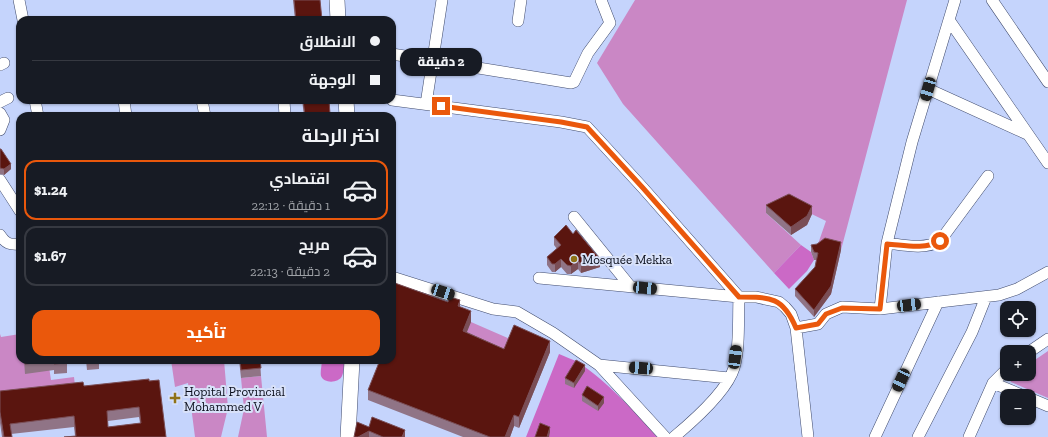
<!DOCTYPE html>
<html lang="ar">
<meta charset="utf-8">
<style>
:root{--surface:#171b24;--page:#242831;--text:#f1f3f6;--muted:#9ea1a6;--line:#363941;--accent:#ea580c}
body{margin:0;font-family:"Zilla Slab",Cairo,serif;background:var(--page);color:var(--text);direction:rtl;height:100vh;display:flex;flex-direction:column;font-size:15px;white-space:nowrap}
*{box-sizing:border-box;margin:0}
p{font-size:13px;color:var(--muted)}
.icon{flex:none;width:22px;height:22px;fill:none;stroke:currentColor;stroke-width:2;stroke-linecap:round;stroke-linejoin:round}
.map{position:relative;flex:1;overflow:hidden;direction:ltr}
.details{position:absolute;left:16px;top:112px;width:380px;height:252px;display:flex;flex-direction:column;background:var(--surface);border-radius:12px;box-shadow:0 1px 3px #0004;direction:rtl}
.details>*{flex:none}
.hud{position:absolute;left:16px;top:16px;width:380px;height:88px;border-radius:12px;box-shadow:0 1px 3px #0004;direction:rtl;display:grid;align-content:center;height:88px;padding:0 16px;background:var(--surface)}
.fabs{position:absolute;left:1000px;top:301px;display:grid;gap:8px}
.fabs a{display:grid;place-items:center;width:36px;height:36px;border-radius:8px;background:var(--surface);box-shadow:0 1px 3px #0004;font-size:20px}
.end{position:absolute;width:18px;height:18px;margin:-9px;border:5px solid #ea580c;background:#fff;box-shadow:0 0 0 2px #fff}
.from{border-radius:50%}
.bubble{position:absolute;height:28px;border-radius:12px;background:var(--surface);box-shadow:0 1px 3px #0004;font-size:13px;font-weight:800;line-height:28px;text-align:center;direction:rtl}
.car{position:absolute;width:12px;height:24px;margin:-12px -6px;border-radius:5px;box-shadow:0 0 3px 1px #0007;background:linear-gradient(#222 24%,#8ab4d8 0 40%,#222 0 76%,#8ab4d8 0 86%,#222 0)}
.hud b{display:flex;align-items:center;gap:14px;height:38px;font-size:15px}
.hud b+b{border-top:1px solid var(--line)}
.hud i{width:10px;height:10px;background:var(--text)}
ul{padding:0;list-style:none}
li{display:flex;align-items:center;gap:12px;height:60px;margin:0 8px 6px;padding:0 8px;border:2px solid var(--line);border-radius:12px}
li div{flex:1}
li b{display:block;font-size:15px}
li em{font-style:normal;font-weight:800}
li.active{border-color:var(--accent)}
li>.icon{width:36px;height:36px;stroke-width:1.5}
h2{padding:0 16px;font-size:18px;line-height:48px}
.action{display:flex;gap:8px;margin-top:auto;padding:8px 16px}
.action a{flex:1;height:46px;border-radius:12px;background:var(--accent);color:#fff;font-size:16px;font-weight:800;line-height:46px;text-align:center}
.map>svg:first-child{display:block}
.green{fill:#ca87c5}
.forest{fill:#cb69c6}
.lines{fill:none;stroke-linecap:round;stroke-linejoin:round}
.street-casing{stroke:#414c6e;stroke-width:12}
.secondary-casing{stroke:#414c6e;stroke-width:16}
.street{stroke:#fff;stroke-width:11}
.secondary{stroke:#fff;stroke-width:15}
.wall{fill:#907486;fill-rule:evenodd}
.shaded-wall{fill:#7a4e56}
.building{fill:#5a150f;stroke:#7a4e56;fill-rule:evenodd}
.route{stroke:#ea580c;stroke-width:5}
.poi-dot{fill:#8f7217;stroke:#d8e1f9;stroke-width:1.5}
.labels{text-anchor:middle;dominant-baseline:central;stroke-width:4;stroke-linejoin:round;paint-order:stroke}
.poi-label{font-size:13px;fill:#090d1a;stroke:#d8e1f9;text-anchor:start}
</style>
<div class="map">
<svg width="1048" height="437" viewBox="0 0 1048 437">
<rect width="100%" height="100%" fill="#c5d4fc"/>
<!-- green -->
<path class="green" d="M635,0H907L841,250L818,244L826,221L789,203L766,213L801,245L774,273L623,104L597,63Z
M471,322L512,340L504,359L463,341Z
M0,334L1,337L20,334V360H48L51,380L74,377L76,394L0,402Z
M1048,351V398L1011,382L1010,378L1014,374H1029V364Z
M171,360H224L228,408L221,437H195L188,383L175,387Z
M261,376L267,437H238L244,409L241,378Z"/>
<!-- forest -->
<path class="forest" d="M801,245L811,252L814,260L807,271L789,289L774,273Z
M559,354C565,357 573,359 579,363C605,380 637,413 657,437H526Z
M322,360H344C344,365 344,372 342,376C339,383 324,384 321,376C320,372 322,364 322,360Z"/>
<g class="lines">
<defs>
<path id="street" d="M19,0L23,20
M992,0L1048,82
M949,20L1048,163
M518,21L521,0
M392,54L571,83L574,82L588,53L610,23L601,0
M0,65L4,63
M928,89L1027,134
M35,100L38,116
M124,100L126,116
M202,100L205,116
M284,100L285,116
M392,100L561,122L587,127L643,188L739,297C738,319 740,348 734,368C727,391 692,422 674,437
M0,102L8,98
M426,104L442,0
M0,113L4,120L0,130
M0,180L20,211
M574,217L630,286
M0,235C6,244 10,245 20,244
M887,243C904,245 924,250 940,241L988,176
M392,277L493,309L517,312L553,333L599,365L665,437
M539,278L739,297H756L779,302L785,307L791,314L796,328L808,437
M880,309L887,243L912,142L955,0
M796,328L818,324L826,314L842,307L880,309L999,295L1017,289L1048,272
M1029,352L1048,339
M599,365L729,378
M993,383L1024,396
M1029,398L1048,406
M875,437L938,302
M918,437L972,332L986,297
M969,437L993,383L1007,369"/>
<path id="secondary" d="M337,0L338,20
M346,100L347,116
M348,437L352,360"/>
</defs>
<!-- street casing -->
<use href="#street" class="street-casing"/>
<!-- secondary casing -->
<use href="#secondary" class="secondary-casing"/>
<!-- street -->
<use href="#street" class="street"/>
<!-- secondary -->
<use href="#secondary" class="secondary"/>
</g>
<!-- wall -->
<path class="wall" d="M293,0H320L322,20H295Z
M302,100H329L330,116H304Z
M0,149L11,169L4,175L0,174Z
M766,205L812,214L807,225L791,235L766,213Z
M554,237L600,267L581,273L578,269L571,274H567L561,267L555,272H552L547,265V257L557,249L554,245Z
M811,245L841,250L831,294L814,317L795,296V289L815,267L816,260H814L811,252Z
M460,307L471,322L467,332L504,349L550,352L519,428L514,426L510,437H463L368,400V390Z
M24,360H67V373L54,374V370L25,374Z
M86,360H99V369L87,370Z
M239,360H260L261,376L241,378Z
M585,371L574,388L565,384V378Z
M149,381L166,437L75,436L74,427L11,434L12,437H2L0,423V391L84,386ZM139,417L140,423L108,427V421Z
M582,395L604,403L598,411L582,401Z
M369,427L405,437H354Z"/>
<!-- shaded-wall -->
<path class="shaded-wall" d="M11,164V169L4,175V169Z
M812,206V214L807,225L791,235V227Z
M841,242V250L831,294L814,317V310Z
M561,259V267L555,272V264Z
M600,259V267L581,273V265Z
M578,260V269L571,274V266Z
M460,300V311L458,306Z
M471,311V322L463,341V331Z
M550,341V352L519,428V417Z
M585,365V371L574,388V383Z
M604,397V403L598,411V406Z
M514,415V426L510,437H505Z
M550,427V432L549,437H547Z
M405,430V437H402Z
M369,431V437H358Z"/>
<!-- building -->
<path class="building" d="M294,0H320L322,20H296Z
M303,100H329L330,114L305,116Z
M0,149H1L11,164L4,169L0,168Z
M789,194L812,206L807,216L791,227L766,205Z
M566,225L573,234L576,230L600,259L581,265L578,260L571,266L567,265L561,259L555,264H552L547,257L561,245L554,237Z
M825,238L841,242L831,286L814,310L795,289L815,267L818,253L814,252L811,245L817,244Z
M392,282L448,302L450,297L460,300L458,306L471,311L463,331L504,349L514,325L550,341L519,417L514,415L505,437H490L368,390L380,360H392Z
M25,360H67V363L54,364V361L25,364Z
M240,360H260L261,368L241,370Z
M576,360L585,365L574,383L565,378Z
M149,379V381L159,380L166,437H64L76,436L74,416L10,424L12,437H4L0,412V391L83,382L84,386ZM139,407L141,423L108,427L107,411Z
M587,386L604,397L598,406L582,395Z
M372,417L405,430L402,437H383L369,431L358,437H354L357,422L369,427Z
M540,423L550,427L547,437H535Z"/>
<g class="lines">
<!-- route -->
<path class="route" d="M441,106L561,122L587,127L643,188L739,297C771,297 783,297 796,328L818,324L826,314L842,308L880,309L887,244C904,245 924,250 940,241"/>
</g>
<!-- markers -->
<g class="poi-dot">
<circle cx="574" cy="259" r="4"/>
<path d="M173 392h4v4h4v4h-4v4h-4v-4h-4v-4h4z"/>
</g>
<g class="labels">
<!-- poi labels -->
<g class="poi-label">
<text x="582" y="259">Mosquée Mekka</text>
<text x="184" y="391">Hopital Provincial<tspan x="184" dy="15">Mohammed V</tspan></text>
</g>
</g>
</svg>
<div class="fabs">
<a><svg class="icon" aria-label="locate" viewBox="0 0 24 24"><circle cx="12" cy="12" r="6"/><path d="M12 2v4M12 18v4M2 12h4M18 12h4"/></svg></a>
<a>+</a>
<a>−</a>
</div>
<i class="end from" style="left:940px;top:241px"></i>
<i class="end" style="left:441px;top:106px"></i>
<div class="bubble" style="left:400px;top:48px;width:82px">2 دقيقة</div>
<i class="car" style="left:928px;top:89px;rotate:196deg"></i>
<i class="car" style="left:645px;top:288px;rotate:95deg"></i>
<i class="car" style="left:443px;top:292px;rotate:108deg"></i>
<i class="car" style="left:909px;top:305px;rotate:83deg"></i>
<i class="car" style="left:735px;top:357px;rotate:7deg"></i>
<i class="car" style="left:641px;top:368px;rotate:274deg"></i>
<i class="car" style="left:901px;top:380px;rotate:205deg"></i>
<div class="hud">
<b><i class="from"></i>الانطلاق</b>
<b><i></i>الوجهة</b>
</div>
<section class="details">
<h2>اختر الرحلة</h2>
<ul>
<li class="active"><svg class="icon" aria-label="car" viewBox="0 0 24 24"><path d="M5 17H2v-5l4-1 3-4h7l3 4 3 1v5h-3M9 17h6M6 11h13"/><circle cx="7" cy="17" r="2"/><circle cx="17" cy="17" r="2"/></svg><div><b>اقتصادي</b><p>1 دقيقة · 22:12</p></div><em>$1.24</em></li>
<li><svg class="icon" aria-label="car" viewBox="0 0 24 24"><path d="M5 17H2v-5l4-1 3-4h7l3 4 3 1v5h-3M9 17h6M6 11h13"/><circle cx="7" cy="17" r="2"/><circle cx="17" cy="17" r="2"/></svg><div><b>مريح</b><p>2 دقيقة · 22:13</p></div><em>$1.67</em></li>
</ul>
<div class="action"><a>تأكيد</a></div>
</section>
</div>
